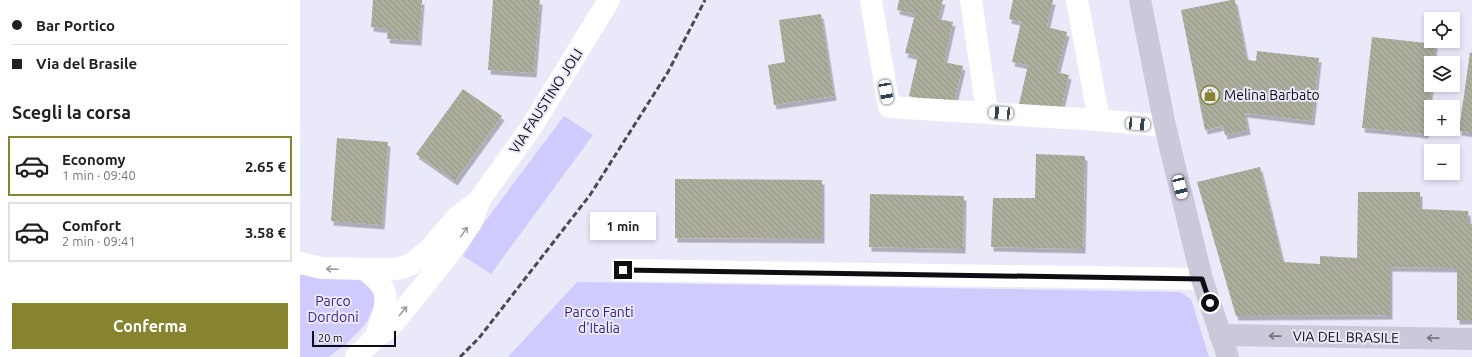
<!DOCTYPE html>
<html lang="it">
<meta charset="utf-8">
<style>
:root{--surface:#fff;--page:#f6f6f6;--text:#202124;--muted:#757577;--line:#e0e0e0;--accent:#86842e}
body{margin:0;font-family:Ubuntu,sans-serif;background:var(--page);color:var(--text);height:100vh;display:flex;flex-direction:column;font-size:15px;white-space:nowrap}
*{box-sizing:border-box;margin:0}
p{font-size:13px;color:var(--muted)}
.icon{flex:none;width:22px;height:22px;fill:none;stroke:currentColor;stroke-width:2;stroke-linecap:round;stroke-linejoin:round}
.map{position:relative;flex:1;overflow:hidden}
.drawer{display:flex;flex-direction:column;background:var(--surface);width:300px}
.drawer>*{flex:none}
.guide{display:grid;align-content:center;height:88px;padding:0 12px;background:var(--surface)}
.buttons{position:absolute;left:1124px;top:12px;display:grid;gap:8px}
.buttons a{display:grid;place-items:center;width:36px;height:36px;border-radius:0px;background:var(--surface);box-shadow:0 2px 6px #0003;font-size:20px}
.scale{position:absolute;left:12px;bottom:10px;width:84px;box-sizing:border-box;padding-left:4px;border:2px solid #0d0d12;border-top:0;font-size:11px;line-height:14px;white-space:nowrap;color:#0d0d12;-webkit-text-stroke:3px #eae9fa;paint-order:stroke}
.end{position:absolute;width:18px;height:18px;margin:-9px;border:5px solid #0d0d12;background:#fff;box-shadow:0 0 0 2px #fff}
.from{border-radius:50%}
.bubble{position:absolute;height:28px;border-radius:0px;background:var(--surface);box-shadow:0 2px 6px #0003;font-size:13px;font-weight:600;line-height:28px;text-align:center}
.car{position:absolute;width:12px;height:24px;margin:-12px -6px;border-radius:5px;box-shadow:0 0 3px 1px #0007;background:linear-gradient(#fff 24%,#345 0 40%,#fff 0 76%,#345 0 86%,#fff 0)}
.guide b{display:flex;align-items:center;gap:14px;height:38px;font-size:15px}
.guide b+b{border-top:1px solid var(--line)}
.guide i{width:10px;height:10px;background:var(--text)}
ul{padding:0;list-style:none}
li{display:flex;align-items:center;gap:12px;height:60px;margin:0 8px 6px;padding:0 4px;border:2px solid var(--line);border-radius:0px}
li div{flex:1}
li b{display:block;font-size:15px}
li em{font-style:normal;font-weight:600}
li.on{border-color:var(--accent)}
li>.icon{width:36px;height:36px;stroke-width:1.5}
h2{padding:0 12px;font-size:18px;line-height:48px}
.action{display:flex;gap:8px;margin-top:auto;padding:8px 12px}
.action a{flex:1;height:46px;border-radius:0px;background:var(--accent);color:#fff;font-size:16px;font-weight:600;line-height:46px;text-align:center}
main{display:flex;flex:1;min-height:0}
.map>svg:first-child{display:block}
.park{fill:#cfcbfc}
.building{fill:url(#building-back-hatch);filter:url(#shadow)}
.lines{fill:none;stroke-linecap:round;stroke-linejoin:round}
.street{stroke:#fff;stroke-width:22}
.secondary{stroke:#cac8d9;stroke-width:22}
.rail{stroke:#4a4a52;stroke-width:3;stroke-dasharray:6 3;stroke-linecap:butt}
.oneway{stroke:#9e9ea0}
.oneway2{stroke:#75747f}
.route{stroke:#0d0d12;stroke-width:5}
.labels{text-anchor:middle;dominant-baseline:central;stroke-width:4;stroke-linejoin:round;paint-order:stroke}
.poi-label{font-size:14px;fill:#0d0d12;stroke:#eae9fa;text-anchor:start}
.street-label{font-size:14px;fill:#0d0d12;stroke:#eae9fa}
.park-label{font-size:14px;fill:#3a1f7c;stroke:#eae9fa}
</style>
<main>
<section class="drawer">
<div class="guide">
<b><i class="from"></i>Bar Portico</b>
<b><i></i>Via del Brasile</b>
</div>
<h2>Scegli la corsa</h2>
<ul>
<li class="on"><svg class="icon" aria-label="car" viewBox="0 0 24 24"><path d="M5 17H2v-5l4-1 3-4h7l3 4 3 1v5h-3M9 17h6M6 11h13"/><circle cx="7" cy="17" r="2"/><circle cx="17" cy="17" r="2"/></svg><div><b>Economy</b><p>1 min · 09:40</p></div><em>2.65 €</em></li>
<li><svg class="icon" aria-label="car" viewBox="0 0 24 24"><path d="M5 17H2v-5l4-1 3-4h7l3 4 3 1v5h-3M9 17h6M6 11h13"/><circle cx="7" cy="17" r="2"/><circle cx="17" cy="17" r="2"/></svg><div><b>Comfort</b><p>2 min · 09:41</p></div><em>3.58 €</em></li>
</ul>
<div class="action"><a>Conferma</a></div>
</section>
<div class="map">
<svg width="1172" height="357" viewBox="0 0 1172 357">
<defs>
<pattern id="building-back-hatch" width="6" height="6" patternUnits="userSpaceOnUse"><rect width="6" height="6" fill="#adad9e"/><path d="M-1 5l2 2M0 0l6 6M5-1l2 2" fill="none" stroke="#949487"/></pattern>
<filter id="shadow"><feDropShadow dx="2.5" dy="4.5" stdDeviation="0" flood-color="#0004"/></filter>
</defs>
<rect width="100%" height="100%" fill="#eae9fa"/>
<!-- park -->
<path class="park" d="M264,116L293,135L191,274L163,256L173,240L172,239Z
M0,275L53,276L65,280L72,289L76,300L68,320L62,328L45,345L28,357H0Z
M277,282L880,292L891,299L909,357H208Z"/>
<!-- building -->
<path class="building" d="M73,0H122L119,41L87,39L88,29L71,27Z
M193,0H240L234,73L188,70Z
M599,0H643L638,19L653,22L644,62L663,66L653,107L609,96L618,56L605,53L615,14L597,10Z
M713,0H753L747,27L767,32L757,72L769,75L760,113L719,104L728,65L712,62L721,22L709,19Z
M931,0H935L947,60L956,61L957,51L1019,58L1012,121L945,113L948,130L925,135L923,126L905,130L881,10Z
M521,14L534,96L474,105L468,65L485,62L479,20Z
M1072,37L1135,44L1133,63H1131V85L1126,134L1062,128Z
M1170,52L1172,53V133L1159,131Z
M163,89L202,116L155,181L116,154Z
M37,138L88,142L82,225L31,221Z
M736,154L785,156L783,249L691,247L693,198H735Z
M960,167L983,262L1020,264V256L1057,258L1058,192H1120V209L1168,211L1169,224H1172V320H1157V268L1090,267V315L936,316L897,182Z
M375,179L522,180V239L375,238Z
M570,194L664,196L663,249L569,247Z"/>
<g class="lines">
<!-- street -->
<path class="street" d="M571,0L589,107L799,120L865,126
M671,0L687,112
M777,0L799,120
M0,263L22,268L65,269H97L110,265L129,250L158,216L173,205
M65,269C70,274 77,279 81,285C92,299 80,323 75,338
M323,270L902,279
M56,357L75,338L91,326L143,262L171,223L180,199L232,126L309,0"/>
<!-- secondary -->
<path class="secondary" d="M840,0L865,126L902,279L928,357
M920,335L1172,339"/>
<!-- rail -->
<path class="rail" d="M160,357L179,338L290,195L368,72L405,0"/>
</g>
<!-- one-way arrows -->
<defs><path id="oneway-shaft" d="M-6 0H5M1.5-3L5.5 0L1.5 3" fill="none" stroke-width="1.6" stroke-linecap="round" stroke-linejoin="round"/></defs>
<g class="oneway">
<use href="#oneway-shaft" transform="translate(164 232) rotate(-55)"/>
<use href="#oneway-shaft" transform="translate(32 269) rotate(-178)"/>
<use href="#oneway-shaft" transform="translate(103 311) rotate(-51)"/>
</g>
<g class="oneway2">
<use href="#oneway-shaft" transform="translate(975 336) rotate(-179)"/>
<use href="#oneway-shaft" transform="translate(1133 338) rotate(-179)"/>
</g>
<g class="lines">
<!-- route -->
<path class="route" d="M323,270L902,279L910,303"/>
</g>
<!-- icons -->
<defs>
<symbol id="shop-ring" viewBox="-11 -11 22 22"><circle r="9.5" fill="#eae9fa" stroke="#86842e" stroke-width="1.5"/><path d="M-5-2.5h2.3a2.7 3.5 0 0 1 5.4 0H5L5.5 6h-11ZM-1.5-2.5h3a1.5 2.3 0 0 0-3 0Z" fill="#86842e"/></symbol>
</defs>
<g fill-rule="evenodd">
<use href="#shop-ring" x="899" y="84" width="22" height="22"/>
</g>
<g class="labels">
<!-- poi labels -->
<g class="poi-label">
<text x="924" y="95">Melina Barbato</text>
</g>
<!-- street labels -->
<g class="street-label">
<text transform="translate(246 101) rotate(-57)">VIA FAUSTINO JOLI</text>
<text transform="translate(1046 337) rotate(1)">VIA DEL BRASILE</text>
</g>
<!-- park labels -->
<g class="park-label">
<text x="33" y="301">Parco<tspan x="33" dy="16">Dordoni</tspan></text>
<text x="299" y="312">Parco Fanti<tspan x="299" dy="16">d'Italia</tspan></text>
</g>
</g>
</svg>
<div class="buttons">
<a><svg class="icon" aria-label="locate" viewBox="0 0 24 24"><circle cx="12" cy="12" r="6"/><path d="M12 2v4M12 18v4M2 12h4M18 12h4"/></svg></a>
<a><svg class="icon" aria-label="layers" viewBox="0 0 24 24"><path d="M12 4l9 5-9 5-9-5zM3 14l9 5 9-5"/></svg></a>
<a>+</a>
<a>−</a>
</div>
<div class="scale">20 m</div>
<i class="end from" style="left:910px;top:303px"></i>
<i class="end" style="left:323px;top:270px"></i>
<div class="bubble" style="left:290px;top:212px;width:66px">1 min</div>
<i class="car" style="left:586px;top:92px;rotate:170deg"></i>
<i class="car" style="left:701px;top:113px;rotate:274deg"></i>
<i class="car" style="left:838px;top:124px;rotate:95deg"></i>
<i class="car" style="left:880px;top:187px;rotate:166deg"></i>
</div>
</main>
